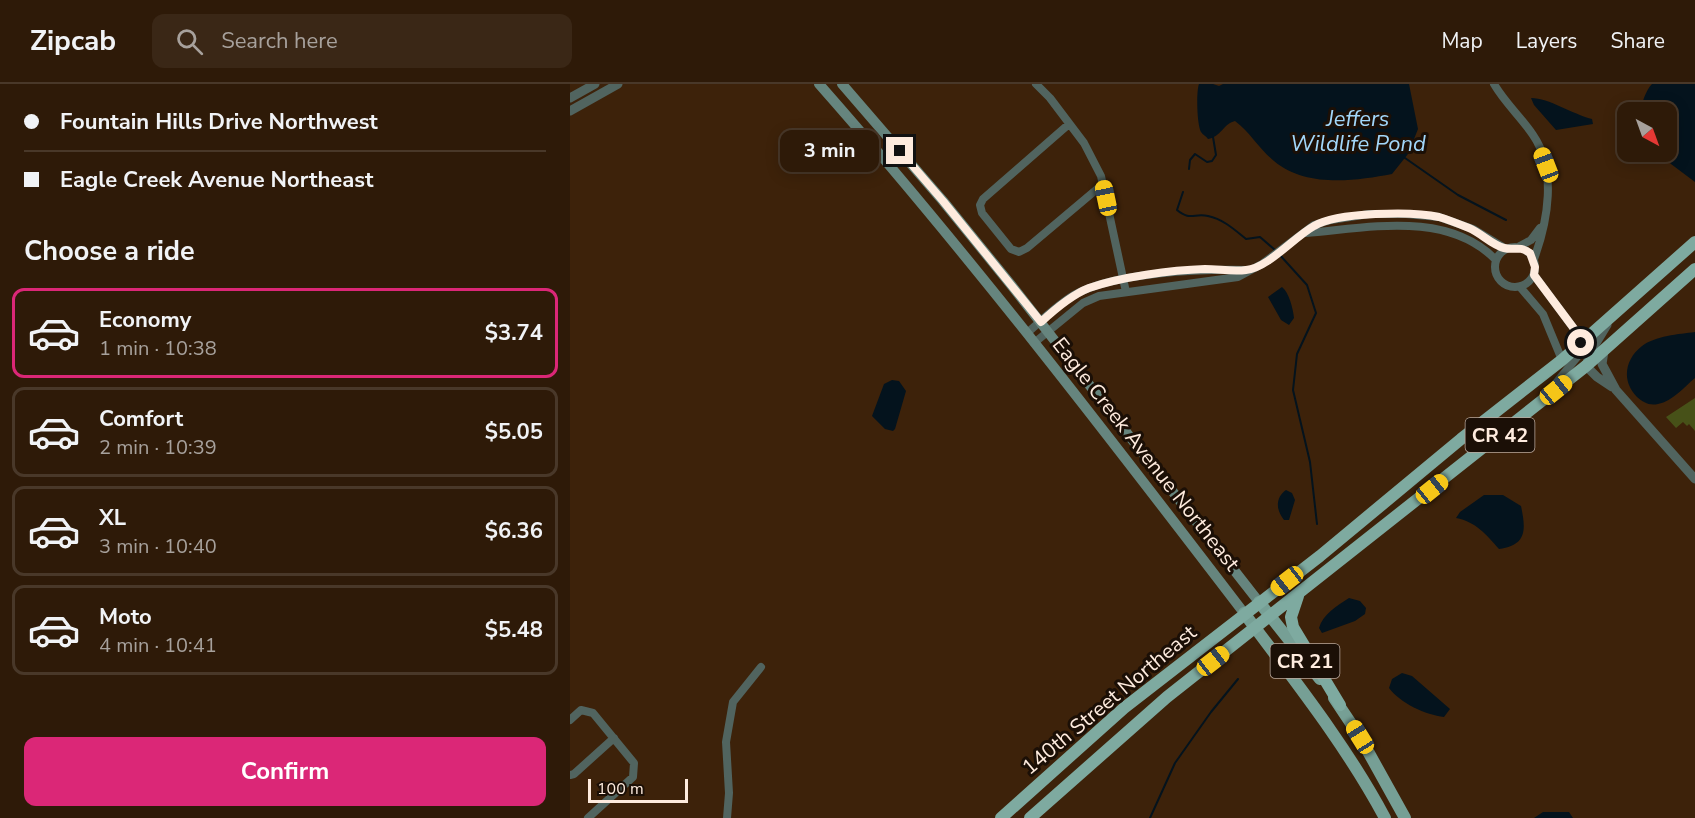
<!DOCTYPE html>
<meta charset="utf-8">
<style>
:root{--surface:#2e1a08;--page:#3a2716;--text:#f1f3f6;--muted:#a7a19c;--line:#493829;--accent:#db2777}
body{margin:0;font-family:"Nunito Sans",sans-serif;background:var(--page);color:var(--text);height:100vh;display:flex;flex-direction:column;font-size:22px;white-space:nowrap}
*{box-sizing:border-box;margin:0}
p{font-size:20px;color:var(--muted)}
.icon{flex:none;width:33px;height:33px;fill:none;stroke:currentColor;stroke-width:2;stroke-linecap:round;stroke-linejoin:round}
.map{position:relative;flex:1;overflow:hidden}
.drawer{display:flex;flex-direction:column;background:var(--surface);width:570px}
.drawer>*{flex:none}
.top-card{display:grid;align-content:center;height:132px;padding:0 24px;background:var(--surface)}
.needle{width:39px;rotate:139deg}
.fabs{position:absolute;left:1047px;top:18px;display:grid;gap:12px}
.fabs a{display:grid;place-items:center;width:60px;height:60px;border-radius:12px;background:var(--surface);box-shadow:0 3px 15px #0003,0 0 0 2px var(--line);font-size:30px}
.scale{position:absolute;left:18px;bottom:15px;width:100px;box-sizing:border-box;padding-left:6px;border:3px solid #feebde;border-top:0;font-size:16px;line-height:21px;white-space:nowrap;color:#feebde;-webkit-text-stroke:4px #1b0f06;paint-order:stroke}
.end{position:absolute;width:27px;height:27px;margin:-14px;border:8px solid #feebde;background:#111;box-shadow:0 0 0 3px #111}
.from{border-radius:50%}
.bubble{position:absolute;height:42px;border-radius:12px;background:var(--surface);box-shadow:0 3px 15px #0003,0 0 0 2px var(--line);font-size:20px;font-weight:700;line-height:42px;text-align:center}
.car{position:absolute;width:18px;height:36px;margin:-18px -9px;border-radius:8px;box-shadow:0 0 4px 2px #0007;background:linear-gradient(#f5c518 24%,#345 0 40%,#f5c518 0 76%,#345 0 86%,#f5c518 0)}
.top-card b{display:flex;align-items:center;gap:21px;height:57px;font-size:22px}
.top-card b+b{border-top:2px solid var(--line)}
.top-card i{width:15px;height:15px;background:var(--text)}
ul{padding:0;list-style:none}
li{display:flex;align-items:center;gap:18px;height:90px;margin:0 12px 9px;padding:0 12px;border:3px solid var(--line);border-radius:12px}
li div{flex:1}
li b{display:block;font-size:22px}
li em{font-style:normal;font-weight:700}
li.selected{border-color:var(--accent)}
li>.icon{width:54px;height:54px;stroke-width:1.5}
h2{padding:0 24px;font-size:27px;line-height:72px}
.primary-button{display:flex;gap:12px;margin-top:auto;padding:12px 24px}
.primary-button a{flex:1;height:69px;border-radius:12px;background:var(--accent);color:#fff;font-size:24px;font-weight:700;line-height:69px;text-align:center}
header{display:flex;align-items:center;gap:36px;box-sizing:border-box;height:84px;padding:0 30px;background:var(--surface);border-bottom:2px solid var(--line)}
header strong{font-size:28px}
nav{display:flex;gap:33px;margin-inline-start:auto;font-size:21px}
.search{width:420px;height:54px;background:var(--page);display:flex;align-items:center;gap:15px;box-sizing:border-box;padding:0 21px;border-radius:12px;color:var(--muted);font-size:22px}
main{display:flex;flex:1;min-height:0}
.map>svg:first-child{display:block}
.green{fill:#475118}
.water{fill:#04131d}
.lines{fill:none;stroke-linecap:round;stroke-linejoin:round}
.stream{stroke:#04131d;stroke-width:2}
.minor{stroke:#51645f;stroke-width:8}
.tertiary{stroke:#51645f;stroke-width:9}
.secondary{stroke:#66857e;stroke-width:10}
.primary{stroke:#769f95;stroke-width:12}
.trunk{stroke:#7eaaa0;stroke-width:12}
.route{stroke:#feebde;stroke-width:8}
.labels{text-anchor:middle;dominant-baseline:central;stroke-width:6;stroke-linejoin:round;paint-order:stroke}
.shield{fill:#1b0f06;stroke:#baa99d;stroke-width:1.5}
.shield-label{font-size:20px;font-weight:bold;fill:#feebde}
.street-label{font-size:21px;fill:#feebde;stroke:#1b0f06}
.water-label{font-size:22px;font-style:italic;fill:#a2d7fa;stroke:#1b0f06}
</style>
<header>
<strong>Zipcab</strong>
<div class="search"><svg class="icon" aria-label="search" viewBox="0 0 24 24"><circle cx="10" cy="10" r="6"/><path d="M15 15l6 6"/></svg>Search here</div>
<nav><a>Map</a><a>Layers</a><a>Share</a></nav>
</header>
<main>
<section class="drawer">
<div class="top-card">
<b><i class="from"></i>Fountain Hills Drive Northwest</b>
<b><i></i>Eagle Creek Avenue Northeast</b>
</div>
<h2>Choose a ride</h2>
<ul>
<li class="selected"><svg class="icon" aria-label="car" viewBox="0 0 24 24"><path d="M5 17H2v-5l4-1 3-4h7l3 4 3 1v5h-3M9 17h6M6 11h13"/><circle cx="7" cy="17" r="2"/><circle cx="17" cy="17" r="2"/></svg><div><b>Economy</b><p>1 min · 10:38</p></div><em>$3.74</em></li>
<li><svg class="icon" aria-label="car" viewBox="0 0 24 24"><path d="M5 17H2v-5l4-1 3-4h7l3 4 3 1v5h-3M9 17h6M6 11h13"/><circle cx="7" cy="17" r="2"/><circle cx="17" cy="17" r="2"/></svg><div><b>Comfort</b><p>2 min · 10:39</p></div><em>$5.05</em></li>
<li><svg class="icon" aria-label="car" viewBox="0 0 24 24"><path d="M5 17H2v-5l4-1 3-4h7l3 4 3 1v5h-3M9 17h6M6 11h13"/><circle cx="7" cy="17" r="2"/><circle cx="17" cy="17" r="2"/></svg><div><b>XL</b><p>3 min · 10:40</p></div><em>$6.36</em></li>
<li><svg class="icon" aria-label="car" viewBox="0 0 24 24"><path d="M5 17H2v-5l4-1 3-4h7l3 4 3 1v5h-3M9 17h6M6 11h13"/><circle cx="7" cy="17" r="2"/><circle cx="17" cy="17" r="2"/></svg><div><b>Moto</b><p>4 min · 10:41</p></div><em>$5.48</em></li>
</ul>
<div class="primary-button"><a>Confirm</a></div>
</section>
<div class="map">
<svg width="1125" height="734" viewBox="0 0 1125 734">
<rect width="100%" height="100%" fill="#3d220a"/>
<!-- green -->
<path class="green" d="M1125,314V347L1119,340L1117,342L1113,338L1106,344L1096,333Z"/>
<!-- water -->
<path class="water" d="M629,0H643L649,2L653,0H839L848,45L838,70L822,90C785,97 736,104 704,77C689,65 680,48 665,37C653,40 651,53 638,55C636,52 633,51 631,48C627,41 626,8 629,0Z
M1082,0H1125V98L1101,80L1091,68H1096V28H1071C1071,20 1076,6 1082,0Z
M961,14C979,14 1002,30 1022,35L1023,40L986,46L964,21Z
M712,203C719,208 723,225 724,234L719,241L711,236L698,213Z
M1125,248V294C1114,303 1103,317 1088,320C1079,322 1073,318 1067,313C1051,297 1055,275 1072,262C1085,252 1109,250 1125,248Z
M322,296L329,297L336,307L325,345L323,347L315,345L302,332L314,300Z
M716,406L722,409L725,416L719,436H714C706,426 705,414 716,406Z
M914,411H933L951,422C956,446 957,461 929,465C916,450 906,438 886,434L890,428Z
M779,514L790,517L796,524L795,530L785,537L752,549L749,544C753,530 767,522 779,514Z
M832,589L842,592L880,625L874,633C856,631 830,619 819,604L822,595Z
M973,728H999L1003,734H964Z"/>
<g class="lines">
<!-- stream -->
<path class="stream" d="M835,74L888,111L936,136
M619,85L620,76L625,70L637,78L642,77L646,71L643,53
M613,108L607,126C620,137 624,129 638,132C653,135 665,146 676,155L690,153L705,166
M709,170L737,201L746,229L727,270L723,306L740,378L747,440
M580,734L605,679L641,628L668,595"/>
<!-- minor -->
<path class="minor" d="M466,0L480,14L514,59L531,92L556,208
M924,0C935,19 951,33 963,51C987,86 978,137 964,175
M499,40L413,115L410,121L412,129L441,165L449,168L457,164L533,100
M736,149C798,144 877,126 926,176
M948,163L961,156L970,144
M925 183a20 20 0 1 1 40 0a20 20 0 1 1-40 0Z
M964,191L1005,246L1011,259L1008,272L981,305
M950,203L973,230L992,276
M457,249C472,236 487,221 504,211C545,188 631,185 678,186
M464,259L513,219L529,212L668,193L692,180L744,141L761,136L799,130H836L869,133L903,145L936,165
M0,636L11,626L23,629L64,679L63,693L18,734
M0,691L4,690L44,654
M157,734L159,709L156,658L163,618L191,583"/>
<!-- tertiary -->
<path class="tertiary" d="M0,14L25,0
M0,27L48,0
M1037,241L1020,269L1016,282L1027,293L1042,303
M1034,267L1032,280L1046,306L1125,395"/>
<!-- secondary -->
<path class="secondary" d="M249,0C399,170 537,350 674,529
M272,0L373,117L442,202L689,518"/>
<!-- primary -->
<path class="primary" d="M689,518L750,595
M674,529C724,596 776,661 815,734
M764,614L790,653L835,734"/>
<!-- trunk -->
<path class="trunk" d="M728,512L721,533L723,543L770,621
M431,734L554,624L750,472L891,355L992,276L1125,158
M460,734L597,613L1016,282L1125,185"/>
</g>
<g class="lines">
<!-- route -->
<path class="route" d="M330,67L373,117L471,238C485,225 501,211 519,204C550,193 602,186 635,185C649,185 663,188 676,186C698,184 724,153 744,142C767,128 843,127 869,133C879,136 889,140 899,144C911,149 922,161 934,164C945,167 948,161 960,169L965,183L964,191L1005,246L1011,259"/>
</g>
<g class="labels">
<!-- shield labels -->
<g class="shield">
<rect x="895.5" y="334" width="69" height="34" rx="4.5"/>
<rect x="700.5" y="560" width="69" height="34" rx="4.5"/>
</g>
<g class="shield-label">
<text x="930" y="351">CR 42</text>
<text x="735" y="577">CR 21</text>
</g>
<!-- street labels -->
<g class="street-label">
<text transform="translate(576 370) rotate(52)">Eagle Creek Avenue Northeast</text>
<text transform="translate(539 616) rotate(-40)">140th Street Northeast</text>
</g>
<!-- water labels -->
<g class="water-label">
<text x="788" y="35">Jeffers<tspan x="788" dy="25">Wildlife Pond</tspan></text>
</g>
</g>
</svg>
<div class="fabs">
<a><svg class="needle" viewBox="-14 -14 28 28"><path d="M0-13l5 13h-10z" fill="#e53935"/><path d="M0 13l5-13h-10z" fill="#a7a19c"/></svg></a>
</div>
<div class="scale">100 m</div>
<i class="end from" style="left:1011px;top:259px"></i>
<i class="end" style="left:330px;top:67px"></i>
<div class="bubble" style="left:210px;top:46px;width:99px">3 min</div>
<i class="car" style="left:976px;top:81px;rotate:339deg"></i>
<i class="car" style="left:536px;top:114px;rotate:348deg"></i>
<i class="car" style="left:986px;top:306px;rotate:51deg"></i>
<i class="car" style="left:862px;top:405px;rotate:51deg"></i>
<i class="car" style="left:717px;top:497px;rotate:232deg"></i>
<i class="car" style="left:643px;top:577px;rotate:52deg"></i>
<i class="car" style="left:790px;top:653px;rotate:328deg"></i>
</div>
</main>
